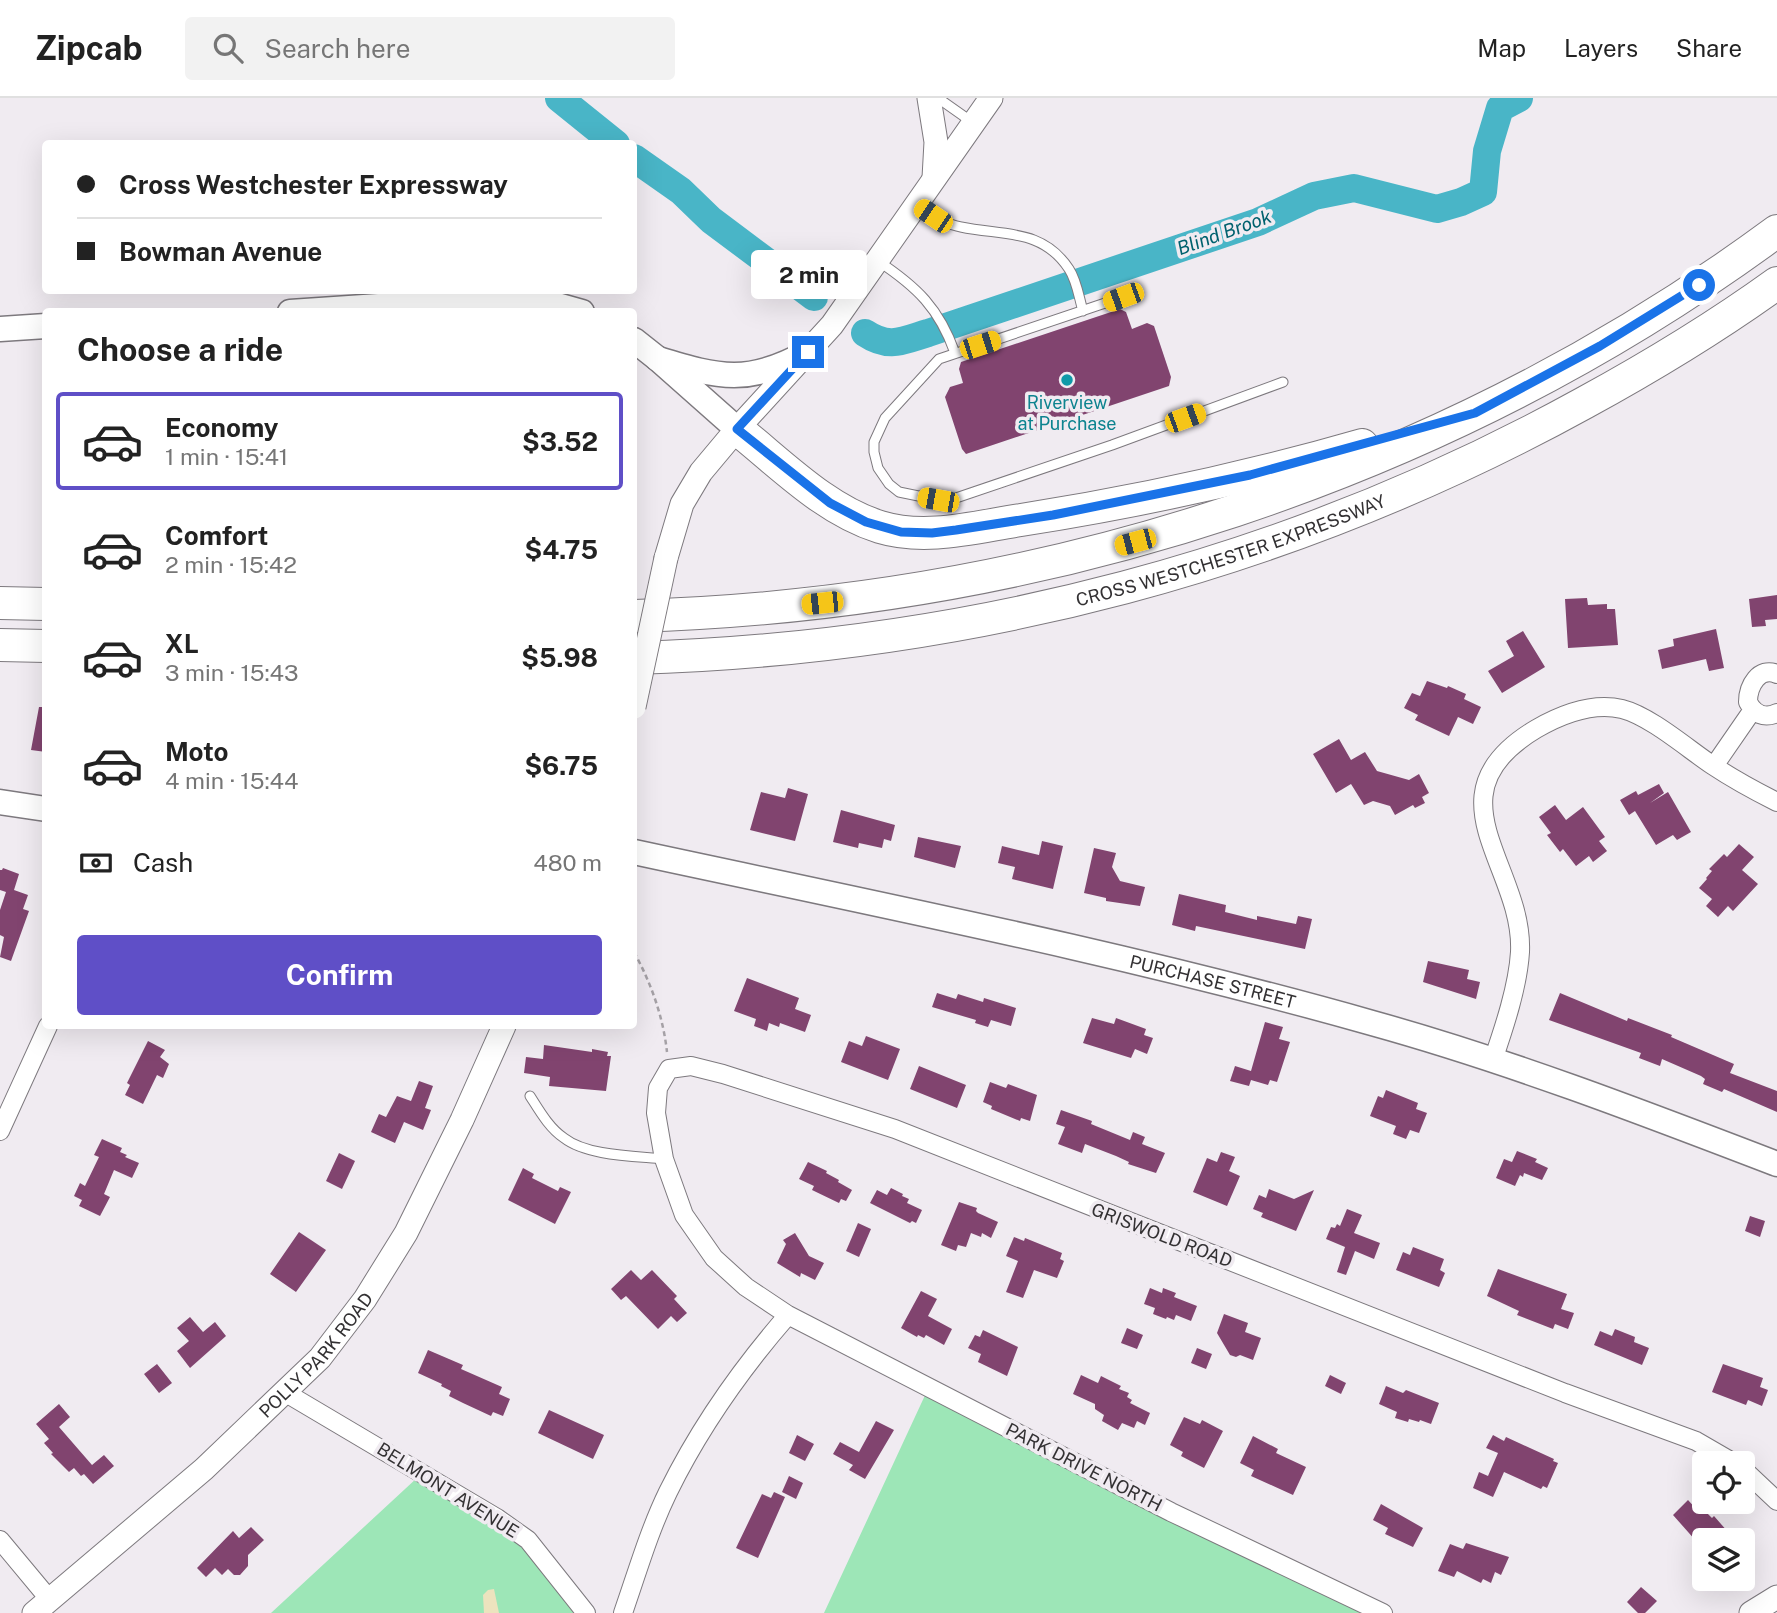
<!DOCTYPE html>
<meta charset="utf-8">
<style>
:root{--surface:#fff;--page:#f2f2f2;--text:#222;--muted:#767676;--line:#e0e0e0;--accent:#5f4fc7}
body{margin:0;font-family:"Public Sans",sans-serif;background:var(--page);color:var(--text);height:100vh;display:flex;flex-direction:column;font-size:26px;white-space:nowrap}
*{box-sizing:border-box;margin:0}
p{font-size:23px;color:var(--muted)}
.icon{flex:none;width:38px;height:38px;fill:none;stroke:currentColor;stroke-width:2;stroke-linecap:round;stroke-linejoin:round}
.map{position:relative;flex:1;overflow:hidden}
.side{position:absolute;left:42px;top:210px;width:595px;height:721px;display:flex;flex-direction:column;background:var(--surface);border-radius:7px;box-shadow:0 7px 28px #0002}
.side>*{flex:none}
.top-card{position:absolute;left:42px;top:42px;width:595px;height:154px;border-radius:7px;box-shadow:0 7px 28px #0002;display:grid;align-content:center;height:154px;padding:0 35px;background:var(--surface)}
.tools{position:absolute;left:1692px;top:1353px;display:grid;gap:14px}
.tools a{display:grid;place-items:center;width:63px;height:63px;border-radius:7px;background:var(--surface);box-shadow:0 7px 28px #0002;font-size:35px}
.end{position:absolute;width:32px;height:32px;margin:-16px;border:9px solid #1a73e8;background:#fff;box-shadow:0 0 0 4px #fff}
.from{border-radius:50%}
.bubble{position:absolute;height:49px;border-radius:7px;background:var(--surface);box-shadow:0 7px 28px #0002;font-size:23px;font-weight:700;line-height:49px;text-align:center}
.car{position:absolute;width:21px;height:42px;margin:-21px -10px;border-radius:9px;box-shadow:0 0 5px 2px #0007;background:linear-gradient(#f5c518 24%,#345 0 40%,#f5c518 0 76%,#345 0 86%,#f5c518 0)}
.top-card b{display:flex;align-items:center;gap:24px;height:66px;font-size:26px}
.top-card b+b{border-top:2px solid var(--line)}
.top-card i{width:18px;height:18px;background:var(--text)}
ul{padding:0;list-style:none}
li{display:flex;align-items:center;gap:21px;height:98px;margin:0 14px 10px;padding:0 21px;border:4px solid transparent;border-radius:7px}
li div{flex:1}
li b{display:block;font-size:26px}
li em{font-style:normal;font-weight:700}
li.current{border-color:var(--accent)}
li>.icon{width:63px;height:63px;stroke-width:1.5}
h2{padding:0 35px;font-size:32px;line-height:84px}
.pay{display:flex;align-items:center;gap:18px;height:77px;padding:0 35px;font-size:26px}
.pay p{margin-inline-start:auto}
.button{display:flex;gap:14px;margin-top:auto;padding:14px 35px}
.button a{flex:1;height:80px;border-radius:7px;background:var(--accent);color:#fff;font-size:28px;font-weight:700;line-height:80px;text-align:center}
header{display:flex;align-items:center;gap:42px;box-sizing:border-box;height:98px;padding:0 35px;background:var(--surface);border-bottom:2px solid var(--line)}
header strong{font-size:33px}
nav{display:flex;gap:38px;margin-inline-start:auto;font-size:24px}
.search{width:490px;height:63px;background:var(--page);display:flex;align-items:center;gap:18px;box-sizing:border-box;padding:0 24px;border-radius:7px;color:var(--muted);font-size:26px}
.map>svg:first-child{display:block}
.green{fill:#9de6b7}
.sand{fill:#ede3be}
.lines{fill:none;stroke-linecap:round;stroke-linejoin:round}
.river{stroke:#49b5c7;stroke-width:28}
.building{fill:#81446f}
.service-casing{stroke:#7d797e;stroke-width:11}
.minor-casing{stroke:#7d797e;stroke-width:20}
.tertiary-casing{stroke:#7d797e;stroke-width:25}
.secondary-casing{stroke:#7d797e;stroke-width:27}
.motorway-casing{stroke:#7d797e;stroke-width:34}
.path{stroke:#a5a1a6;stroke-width:2.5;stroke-dasharray:5 3.5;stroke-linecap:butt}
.service{stroke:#fff;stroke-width:9}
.minor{stroke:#fff;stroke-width:18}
.tertiary{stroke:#fff;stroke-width:23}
.secondary{stroke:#fff;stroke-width:24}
.motorway{stroke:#fff;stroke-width:32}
.tertiary-bridge-casing{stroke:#7d797e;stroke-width:25;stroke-linecap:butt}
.tertiary-bridge{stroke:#fff;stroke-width:23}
.route{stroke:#1a73e8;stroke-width:9}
.culture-dot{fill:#0f9aa8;stroke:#f0ebf1;stroke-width:2.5}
.labels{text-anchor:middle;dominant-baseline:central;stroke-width:7;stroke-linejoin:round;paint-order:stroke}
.culture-label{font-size:18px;fill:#0d838f;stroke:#f0ebf1}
.street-label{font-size:18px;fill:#333133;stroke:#f0ebf1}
.water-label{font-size:19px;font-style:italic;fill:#00616e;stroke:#f0ebf1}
</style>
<header>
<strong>Zipcab</strong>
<div class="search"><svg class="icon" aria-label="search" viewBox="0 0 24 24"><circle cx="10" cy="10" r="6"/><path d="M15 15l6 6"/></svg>Search here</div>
<nav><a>Map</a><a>Layers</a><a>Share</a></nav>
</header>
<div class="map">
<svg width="1777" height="1515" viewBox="0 0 1777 1515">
<rect width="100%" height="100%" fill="#f0ebf1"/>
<!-- green -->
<path class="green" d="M927,1293L1388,1515H824Z
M418,1379L523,1446L578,1515H271Z"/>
<!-- sand -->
<path class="sand" d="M494,1491L499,1515H484L483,1497L488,1492Z"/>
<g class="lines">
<!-- river -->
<path class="river" d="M559,0L616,46
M634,60L681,93L711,122L814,199
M865,235C889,251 902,243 928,235L1258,124L1314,98L1354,90L1437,111L1461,104L1483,94L1487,53L1500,10L1519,0"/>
</g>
<!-- building -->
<path class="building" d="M1120,211L1126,214L1132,231L1147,225L1154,228L1171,279L1169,288L966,356L962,351L945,299L950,289L963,285L959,271L961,264Z
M1777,497V521L1765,522L1766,528L1752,529L1749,501Z
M1587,500L1588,507L1607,506V511H1615L1618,547L1568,550L1565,501Z
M1716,531L1724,570L1709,573L1706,561L1662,571L1658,552L1674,548L1673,541Z
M1523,533L1545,569L1502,595L1488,573L1514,558L1506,543Z
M1427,583L1447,590L1448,588L1466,596L1464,601L1481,609L1473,626L1458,619L1449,638L1415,622L1418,617L1404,610L1412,595L1420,598Z
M39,609H46V654L31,652Z
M1339,641L1351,662L1365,654L1377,673L1409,682L1419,676L1429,695L1422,699L1425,705L1415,710L1413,707L1395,717L1390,708L1373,703L1364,707L1351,686L1336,695L1313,656Z
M1659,686L1664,695L1650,705L1668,694L1691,734L1677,742L1673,737L1656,747L1635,713L1629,717L1620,702L1636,693L1638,697Z
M788,690L808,696L795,743L750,732L761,694L785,700Z
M1555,707L1566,722L1583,709L1605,739L1599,743L1607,753L1593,764L1589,758L1576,768L1563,751L1560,754L1547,737L1551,735L1539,719Z
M841,712L895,727L891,743L884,741L882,750L859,745L858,750L833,744Z
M918,739L961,748L955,770L914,759Z
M1042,743L1063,748L1053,791L1012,781L1015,769L998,765L1002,748L1039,757Z
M1739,746L1754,759L1742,772L1758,786L1733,813L1728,808L1718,819L1706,808L1712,801L1699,790L1707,781L1706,780L1712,773L1709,771L1724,756L1727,759Z
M1094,750L1116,755L1112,769L1120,783L1145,789L1140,808L1106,803V800L1084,795Z
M3,770L19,776L14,792L28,797L23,811L29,813L11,863L0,859L4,839L0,837V812L6,794L0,792V772H2Z
M1179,796L1226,807L1225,814L1257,822V818L1296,826L1298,818L1312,821L1305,851L1196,828L1195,833L1172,827Z
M1428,863L1469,872L1467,881L1480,884L1476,901L1423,884Z
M747,880L799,900L795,911L811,917L805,934L780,925L779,929L769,925L767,933L754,928L756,921L734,913Z
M937,895L956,901L958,896L983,904L984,900L1016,910L1011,928L991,922L988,929L975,925L976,922L932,909Z
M1560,895L1627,923L1628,920L1672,937L1671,939L1734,966L1730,975L1777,993V1014L1724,991L1722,994L1703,986L1705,981L1701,978L1662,961L1660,968L1639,960L1641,955L1549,922Z
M1092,920L1114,926L1116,920L1146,931L1144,937L1153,940L1147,956L1135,951L1131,960L1083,945Z
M1265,924L1283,929L1279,941L1290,944L1277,984L1270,982L1268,987L1251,982L1249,988L1230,983L1235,968L1251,973Z
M866,938L900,951L888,982L841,964L849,943L862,948Z
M148,943L165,952L160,959L169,966L163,980L157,977L143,1006L125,997L130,987L127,985Z
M544,947L592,954V951L608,954L607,958H611L606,993L549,988L550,979L524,975L526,959L543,961Z
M919,968L966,987L957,1010L910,991Z
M419,983L433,988L425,1010L431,1012L423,1032L404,1024L395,1045L371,1034L379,1016L386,1019L397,998L411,1003Z
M990,984L1006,990L1008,986L1037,997L1030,1023L1021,1020L1020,1023L991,1011L992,1008L983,1004Z
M1386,992L1418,1005L1416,1011L1427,1015L1419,1035L1410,1032L1406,1041L1393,1036L1396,1028L1370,1018L1378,998L1383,1000Z
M1061,1012L1092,1023L1091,1026L1130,1042L1133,1034L1145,1039L1142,1046L1165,1055L1156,1075L1128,1066L1129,1064L1116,1058L1085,1046L1082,1055L1058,1046L1065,1029L1056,1026Z
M102,1041L122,1050L120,1054L127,1057L125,1059L139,1065L132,1080L114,1072L104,1096L110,1099L100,1118L79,1108L82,1102L74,1098L80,1085L85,1088L99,1059L94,1057Z
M1517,1053L1537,1061L1535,1064L1548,1070L1542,1082L1524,1075L1523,1079L1520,1077L1515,1088L1496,1080L1504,1061L1512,1064Z
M1221,1054L1235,1059L1229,1073L1240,1078L1227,1108L1193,1094L1207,1060L1217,1064Z
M339,1055L355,1063L342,1091L326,1083Z
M808,1064L827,1073L826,1075L839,1082L838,1084L852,1092L846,1103L841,1101L839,1105L812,1092L814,1088L799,1081Z
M523,1070L534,1076L532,1080L558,1093L560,1089L571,1094L555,1126L508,1102Z
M891,1090L903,1096L902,1098L909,1101L907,1105L922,1112L916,1125L912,1123L910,1125L870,1105L877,1092L887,1097Z
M1269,1091L1294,1101L1314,1092L1296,1133L1261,1119L1263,1115L1253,1111L1259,1097L1266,1100Z
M959,1104L977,1110L976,1113L978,1115L998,1124L991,1140L982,1135L981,1139L971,1135L966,1149L958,1147L956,1153L941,1147Z
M1347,1111L1362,1117L1354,1135L1380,1145L1374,1161L1355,1153L1346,1177L1337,1174L1345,1149L1326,1141L1331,1129L1335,1130L1337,1126L1340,1128Z
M1750,1118L1765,1123L1760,1139L1745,1133Z
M858,1125L871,1131L859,1159L846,1153Z
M299,1134L326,1152L296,1194L270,1176Z
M795,1135L809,1158L824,1165L815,1182L801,1175L800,1179L777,1165L786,1146L783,1142Z
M1014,1139L1024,1143L1025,1140L1062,1155L1060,1161L1064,1163L1057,1180L1034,1172L1023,1200L1006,1194L1018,1163L1006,1158Z
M1413,1149L1444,1161L1440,1172L1445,1175L1439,1189L1396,1172L1403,1154L1410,1157Z
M1498,1171L1567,1196L1561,1211L1574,1215L1568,1231L1555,1226L1553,1231L1517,1217L1519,1213L1487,1198Z
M631,1172L641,1182L652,1172L677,1198L674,1201L687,1215L677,1224L671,1218L658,1231L626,1198L621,1202L611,1191Z
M1150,1190L1162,1195L1163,1190L1176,1195L1174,1199L1197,1208L1191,1223L1176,1217L1174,1222L1167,1219L1166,1221L1153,1216L1155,1210L1144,1206Z
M921,1193L937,1201L928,1218L952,1231L944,1247L926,1237L924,1240L918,1237L917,1239L901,1230Z
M1224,1216L1248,1225L1245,1234L1261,1240L1253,1262L1240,1257L1236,1259L1230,1257L1217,1235Z
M190,1219L203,1234L215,1224L226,1238L190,1270L177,1253L189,1243L177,1230Z
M1127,1230L1143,1237L1137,1251L1121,1245Z
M1615,1231L1635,1239L1634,1244L1649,1250L1642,1267L1594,1247L1600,1233L1612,1238Z
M983,1232L1018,1249L1007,1278L978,1264L981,1256L968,1250L975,1237L980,1239Z
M1197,1250L1212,1256L1206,1271L1191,1265Z
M428,1252L463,1267L461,1271L502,1289L499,1296L510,1301L503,1318L493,1314L491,1318L463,1305L449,1298L451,1293L441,1288L442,1286L418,1275Z
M157,1266L172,1285L159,1295L144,1276Z
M1723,1266L1763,1280L1760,1289L1768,1292L1762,1308L1748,1302L1746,1307L1712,1294Z
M1081,1277L1098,1285L1101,1278L1121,1288L1119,1291L1129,1295L1127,1299L1132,1302L1130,1305L1150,1315L1145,1327L1137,1323L1134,1330L1122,1325L1118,1332L1102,1323L1104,1317L1095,1311V1306L1073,1296Z
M1330,1277L1346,1285L1341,1296L1325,1288Z
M1386,1288L1403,1295L1406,1292L1439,1305L1431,1326L1420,1322L1419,1324L1409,1321L1408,1324L1395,1320L1397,1314L1379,1306Z
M59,1306L70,1319L59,1329L92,1367L104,1357L114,1368L93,1386L84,1376L81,1378L74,1370L69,1374L51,1356L53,1355L44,1345L49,1341L36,1326Z
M549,1312L604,1337L593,1361L538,1335Z
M1184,1319L1200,1326L1202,1322L1223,1333L1204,1370L1181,1358L1183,1354L1170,1347Z
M876,1323L894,1332L865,1381L849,1372L853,1367L833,1356L840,1344L859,1354Z
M797,1337L814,1346L805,1363L789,1355Z
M1493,1337L1504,1343L1506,1339L1554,1361L1553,1363L1558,1365L1547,1390L1543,1388L1541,1391L1504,1374L1493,1399L1473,1390L1479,1374L1488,1378L1498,1355L1486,1350Z
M1253,1338L1278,1351L1276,1355L1306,1369L1293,1397L1251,1378L1254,1372L1240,1365Z
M789,1378L803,1385L796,1401L782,1394Z
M774,1394L785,1399L758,1460L736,1450L762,1396L771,1400Z
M1688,1402L1698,1413L1702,1410L1712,1420L1714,1418L1735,1442H1704V1452L1673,1417Z
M1381,1406L1423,1430L1413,1449L1385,1436L1388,1430L1373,1422Z
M251,1429L264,1442L248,1457V1468L240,1477H234L228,1471L222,1477L215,1470L206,1479L197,1470L233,1433L239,1440Z
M1466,1445L1509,1459L1501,1477L1495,1474L1491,1485L1483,1481L1481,1485L1457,1473L1454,1479L1438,1473L1450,1446L1463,1451Z
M1641,1489L1657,1503L1645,1515H1638L1627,1504Z"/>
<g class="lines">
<defs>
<path id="service" d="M938,0L972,24
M917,108C930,117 945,126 961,129C1003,138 1042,130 1069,171C1077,183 1079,200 1083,213
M878,163C917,189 939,210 955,255
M1123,199L939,261L885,320L874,344V354L878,370L889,386L899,394L938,402L953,401L1112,347L1283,284
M530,998C539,1012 549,1030 564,1040C587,1058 635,1058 664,1061"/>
<path id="minor" d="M1777,576C1759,568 1748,588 1748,604C1754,616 1764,621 1777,615
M1714,668L1752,613
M1493,962C1504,930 1518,888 1520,854C1524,768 1425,697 1536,631C1562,616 1592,604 1622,611C1650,618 1688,651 1712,667C1733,681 1755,693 1777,704
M0,1033L48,928
M286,1295L497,1420L528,1442L586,1515
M1743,1371L1777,1403
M0,1442L50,1502
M623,1515C637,1475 649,1433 668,1394C700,1329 741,1271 788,1217
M1383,1515L1171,1414L788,1217L746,1189L714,1160L684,1117L664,1061L656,1015L658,990L669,971L691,968L723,976L895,1031L1565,1295L1696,1343L1734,1365"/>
<g id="tertiary">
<path d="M929,0L936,44L934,80"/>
<path d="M666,460L682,406L701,374L737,331L832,227L991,0"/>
<path id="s1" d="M34,1515L204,1371L320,1260L365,1201L406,1135L462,1022L504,928"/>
<path d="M1751,1515L1777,1499"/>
</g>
<g id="secondary">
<path d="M290,214L497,200L550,205L582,214"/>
<path d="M0,231L46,228"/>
<path d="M634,242L658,261L737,331"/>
<path d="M658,261C720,280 749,287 808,254"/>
<path d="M0,704L46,711"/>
<path id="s2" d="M634,754C880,807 1129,856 1372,925C1509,963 1644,1015 1777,1066"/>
</g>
<g id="motorway">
<path d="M737,331C781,366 825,412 880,429C926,443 975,429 1021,422C1136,404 1251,379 1362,347"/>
<path d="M0,505L46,506"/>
<path d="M634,518C1043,506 1446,377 1777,133"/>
<path d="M0,547L46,548"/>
<path id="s3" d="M634,560C969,550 1290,467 1584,305C1650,269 1716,229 1777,185"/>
</g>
</defs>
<!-- service casing -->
<use href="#service" class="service-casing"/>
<!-- minor casing -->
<use href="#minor" class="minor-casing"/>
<!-- tertiary casing -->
<use href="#tertiary" class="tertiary-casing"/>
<!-- secondary casing -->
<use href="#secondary" class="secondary-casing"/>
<!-- motorway casing -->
<use href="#motorway" class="motorway-casing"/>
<!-- path -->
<path class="path" d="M634,854C651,885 663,918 667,954"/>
<!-- service -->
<use href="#service" class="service"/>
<!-- minor -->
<use href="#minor" class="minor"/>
<!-- tertiary -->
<use href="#tertiary" class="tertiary"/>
<!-- secondary -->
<use href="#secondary" class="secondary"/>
<!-- motorway -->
<use href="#motorway" class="motorway"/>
<defs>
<path id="tertiary-bridge" d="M634,609L666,460"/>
</defs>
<!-- tertiary-bridge casing -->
<use href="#tertiary-bridge" class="tertiary-bridge-casing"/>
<!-- tertiary-bridge -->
<use href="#tertiary-bridge" class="tertiary-bridge"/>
</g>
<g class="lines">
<!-- route -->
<path class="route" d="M808,254L737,331L830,405L866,424L901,434L932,435L956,432L1053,417L1250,377L1475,315L1600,248L1699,187"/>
</g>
<!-- markers -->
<circle class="culture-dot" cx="1067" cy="282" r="7"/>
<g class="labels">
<!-- culture labels -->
<g class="culture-label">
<text x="1067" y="304">Riverview<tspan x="1067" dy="21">at Purchase</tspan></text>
</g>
<!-- street labels -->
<g class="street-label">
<text stroke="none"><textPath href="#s3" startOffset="609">CROSS WESTCHESTER EXPRESSWAY</textPath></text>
<text stroke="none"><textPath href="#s2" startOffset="593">PURCHASE STREET</textPath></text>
<text transform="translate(1162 1137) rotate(21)">GRISWOLD ROAD</text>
<text stroke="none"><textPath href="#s1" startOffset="383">POLLY PARK ROAD</textPath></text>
<text transform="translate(1084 1369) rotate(27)">PARK DRIVE NORTH</text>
<text transform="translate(448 1392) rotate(32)">BELMONT AVENUE</text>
</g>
<!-- water labels -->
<g class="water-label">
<text transform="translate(1224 134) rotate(-20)">Blind Brook</text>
</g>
</g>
</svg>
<div class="tools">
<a><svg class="icon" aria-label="locate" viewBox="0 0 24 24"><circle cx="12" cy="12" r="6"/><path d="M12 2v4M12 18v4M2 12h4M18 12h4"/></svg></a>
<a><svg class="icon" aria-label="layers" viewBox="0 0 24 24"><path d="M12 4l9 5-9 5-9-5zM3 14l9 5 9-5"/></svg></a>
</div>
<i class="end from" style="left:1699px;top:187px"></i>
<i class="end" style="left:808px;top:254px"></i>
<div class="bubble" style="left:751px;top:152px;width:116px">2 min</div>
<i class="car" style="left:933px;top:118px;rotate:304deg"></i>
<i class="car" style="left:1123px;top:199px;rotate:250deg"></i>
<i class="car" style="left:980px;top:247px;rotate:72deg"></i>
<i class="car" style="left:1185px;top:320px;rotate:70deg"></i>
<i class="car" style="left:938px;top:402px;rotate:280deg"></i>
<i class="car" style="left:1135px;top:444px;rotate:255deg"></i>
<i class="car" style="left:822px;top:505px;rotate:264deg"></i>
<div class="top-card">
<b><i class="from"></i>Cross Westchester Expressway</b>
<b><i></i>Bowman Avenue</b>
</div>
<section class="side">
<h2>Choose a ride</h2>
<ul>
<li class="current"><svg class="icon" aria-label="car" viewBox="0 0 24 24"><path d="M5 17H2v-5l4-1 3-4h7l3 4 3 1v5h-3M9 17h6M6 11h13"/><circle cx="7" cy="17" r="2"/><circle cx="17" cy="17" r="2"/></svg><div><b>Economy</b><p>1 min · 15:41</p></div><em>$3.52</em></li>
<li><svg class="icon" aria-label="car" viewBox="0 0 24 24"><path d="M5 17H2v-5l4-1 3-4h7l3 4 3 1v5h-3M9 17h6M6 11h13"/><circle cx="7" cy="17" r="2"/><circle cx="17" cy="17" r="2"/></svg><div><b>Comfort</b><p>2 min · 15:42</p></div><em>$4.75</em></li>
<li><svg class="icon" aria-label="car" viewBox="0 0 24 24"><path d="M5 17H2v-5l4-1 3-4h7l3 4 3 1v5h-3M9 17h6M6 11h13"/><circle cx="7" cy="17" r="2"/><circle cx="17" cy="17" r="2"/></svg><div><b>XL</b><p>3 min · 15:43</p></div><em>$5.98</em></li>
<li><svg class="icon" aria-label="car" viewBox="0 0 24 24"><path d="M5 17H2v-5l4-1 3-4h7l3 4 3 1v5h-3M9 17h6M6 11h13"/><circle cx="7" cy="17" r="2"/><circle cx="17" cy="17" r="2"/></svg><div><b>Moto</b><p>4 min · 15:44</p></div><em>$6.75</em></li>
</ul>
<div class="pay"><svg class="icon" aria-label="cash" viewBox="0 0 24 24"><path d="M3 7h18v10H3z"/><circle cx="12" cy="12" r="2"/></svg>Cash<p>480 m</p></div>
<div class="button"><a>Confirm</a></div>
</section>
</div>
